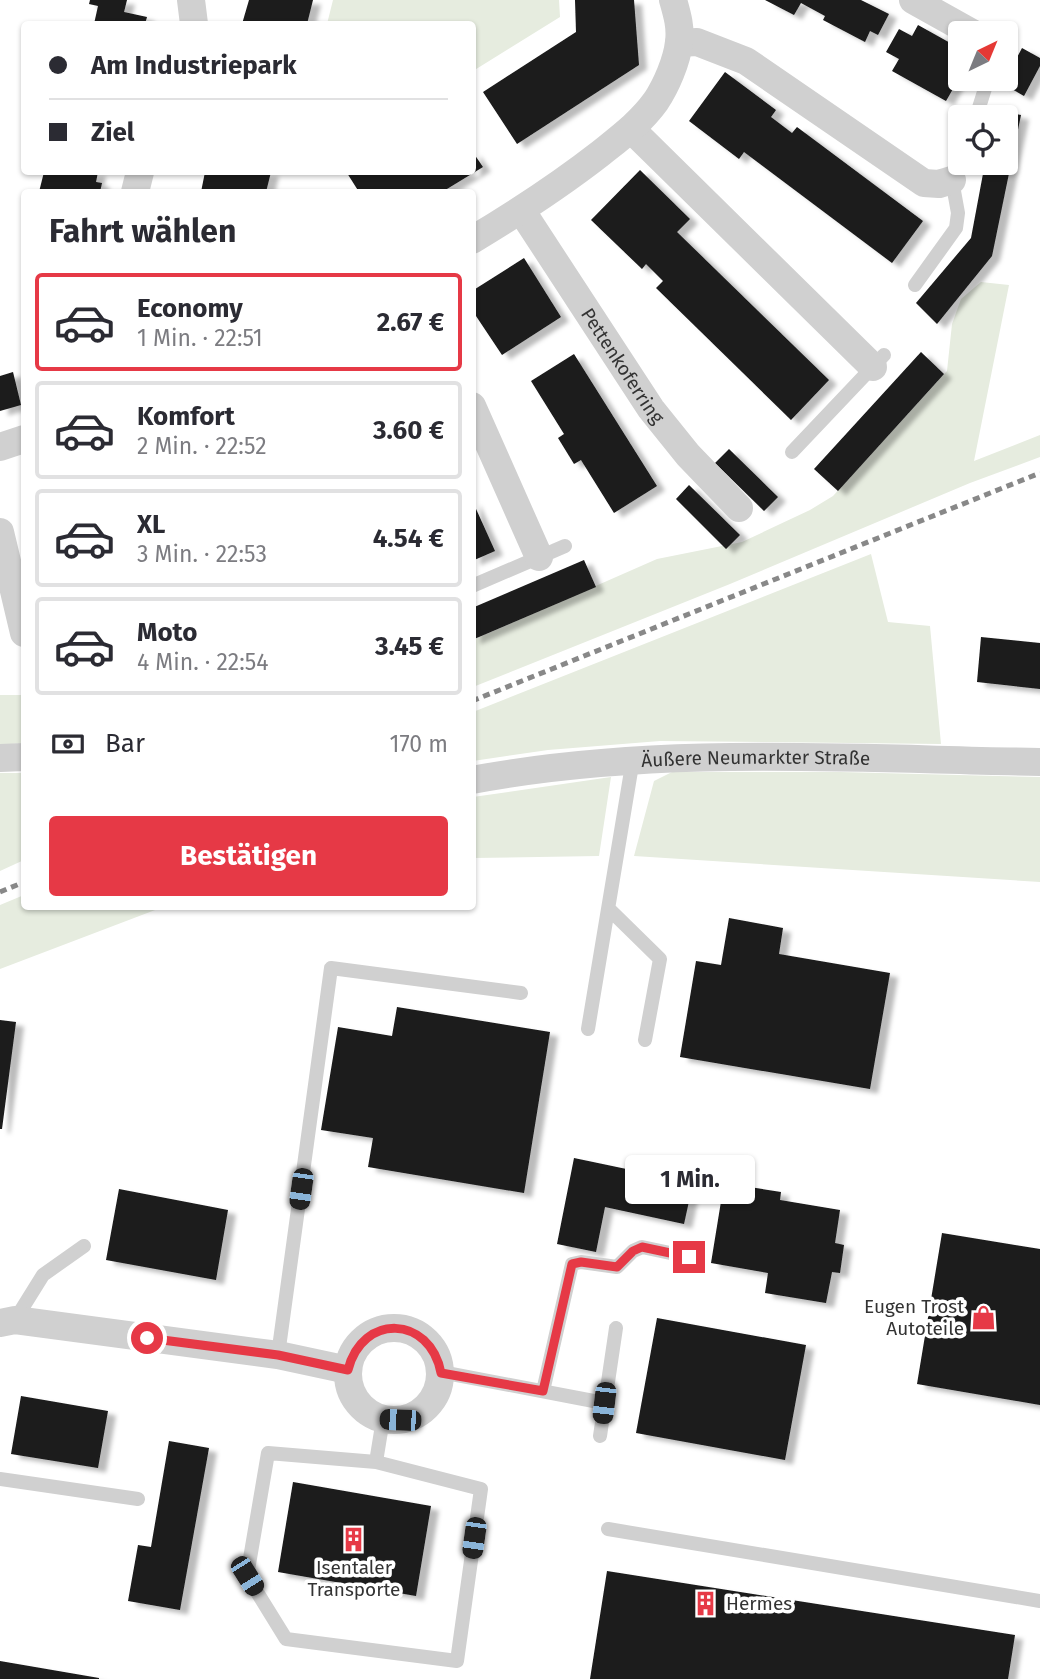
<!DOCTYPE html>
<html lang="de">
<meta charset="utf-8">
<style>
:root{--surface:#fff;--page:#f2f2f3;--text:#2b2b33;--muted:#7c7c81;--line:#e1e1e2;--accent:#e63946}
body{margin:0;font-family:"Fira Sans",sans-serif;background:var(--page);color:var(--text);height:100vh;display:flex;flex-direction:column;font-size:26px;white-space:nowrap}
*{box-sizing:border-box;margin:0}
p{font-size:23px;color:var(--muted)}
.icon{flex:none;width:38px;height:38px;fill:none;stroke:currentColor;stroke-width:2;stroke-linecap:round;stroke-linejoin:round}
.map{position:relative;flex:1;overflow:hidden}
.drawer{position:absolute;left:21px;top:189px;width:455px;height:721px;display:flex;flex-direction:column;background:var(--surface);border-radius:7px;box-shadow:0 2px 5px #0004}
.drawer>*{flex:none}
.top-card{position:absolute;left:21px;top:21px;width:455px;height:154px;border-radius:7px;box-shadow:0 2px 5px #0004;display:grid;align-content:center;height:154px;padding:0 28px;background:var(--surface)}
.needle{width:46px;rotate:43deg}
.controls{position:absolute;left:948px;top:21px;display:grid;gap:14px}
.controls a{display:grid;place-items:center;width:70px;height:70px;border-radius:7px;background:var(--surface);box-shadow:0 2px 5px #0004;font-size:35px}
.end{position:absolute;width:32px;height:32px;margin:-16px;border:9px solid #e63946;background:#fff;box-shadow:0 0 0 4px #fff}
.from{border-radius:50%}
.bubble{position:absolute;height:49px;border-radius:7px;background:var(--surface);box-shadow:0 2px 5px #0004;font-size:23px;font-weight:700;line-height:49px;text-align:center}
.car{position:absolute;width:21px;height:42px;margin:-21px -10px;border-radius:9px;box-shadow:0 0 5px 2px #0007;background:linear-gradient(#222 24%,#8ab4d8 0 40%,#222 0 76%,#8ab4d8 0 86%,#222 0)}
.top-card b{display:flex;align-items:center;gap:24px;height:66px;font-size:26px}
.top-card b+b{border-top:2px solid var(--line)}
.top-card i{width:18px;height:18px;background:var(--text)}
ul{padding:0;list-style:none}
li{display:flex;align-items:center;gap:21px;height:98px;margin:0 14px 10px;padding:0 14px;border:4px solid var(--line);border-radius:7px}
li div{flex:1}
li b{display:block;font-size:26px}
li em{font-style:normal;font-weight:700}
li.selected{border-color:var(--accent)}
li>.icon{width:63px;height:63px;stroke-width:1.5}
h2{padding:0 28px;font-size:32px;line-height:84px}
.pay{display:flex;align-items:center;gap:18px;height:77px;padding:0 28px;font-size:26px}
.pay p{margin-inline-start:auto}
.action{display:flex;gap:14px;margin-top:auto;padding:14px 28px}
.action a{flex:1;height:80px;border-radius:7px;background:var(--accent);color:#fff;font-size:28px;font-weight:700;line-height:80px;text-align:center}
.map>svg:first-child{display:block}
.green{fill:#e6ecdf}
.building{fill:#1a1a1a;filter:url(#shadow)}
.lines{fill:none;stroke-linecap:round;stroke-linejoin:round}
.service{stroke:#d0d0d0;stroke-width:14}
.minor{stroke:#d0d0d0;stroke-width:28}
.rail{stroke:#888;stroke-width:5;stroke-dasharray:7 5;stroke-linecap:butt}
.route{stroke:#e63946;stroke-width:9}
.labels{text-anchor:middle;dominant-baseline:central;stroke-width:7;stroke-linejoin:round;paint-order:stroke}
.street-label{font-size:19px;fill:#333;stroke:#fff}
.poi-label{font-size:19px;fill:#333;stroke:#fff;text-anchor:end}
</style>
<div class="map">
<svg width="1040" height="1679" viewBox="0 0 1040 1679">
<defs>
<filter id="shadow"><feDropShadow dx="8" dy="4.5" stdDeviation="2" flood-color="#0004"/></filter>
</defs>
<rect width="100%" height="100%" fill="#fff"/>
<!-- green -->
<path class="green" d="M333,0H559L560,17L473,71L472,24H327Z
M981,282L1009,285L974,461L1040,435V457L970,483L730,584L473,687V640L657,559L742,542L810,510L833,496L947,371L952,324L961,299Z
M871,554L888,622L930,626L941,744L660,741L548,750L473,761V712Z
M0,695H24V743L0,745Z
M672,772H840L1040,777V882L634,856L654,781Z
M0,773H24V860L0,871Z
M611,777L599,856L473,858V797Z
M24,895V906L163,907L0,969V905Z"/>
<!-- building -->
<path class="building" d="M90,0H127L124,12L147,17L145,24H94L98,6L89,4Z
M249,0H313L307,24H242Z
M575,0H634L639,65L517,144L483,92L576,32Z
M765,0H861L889,14L878,35L870,31L865,42L823,20L825,16L801,3L794,15Z
M918,25L961,49V75L946,101L892,71L899,59L886,52L899,29L912,36Z
M1022,48L1040,58V66L1024,96L1003,84Z
M725,72L776,110L771,117L792,133L797,127L923,221L892,263L744,152L739,159L689,121Z
M995,110L1021,115L992,256L937,324L916,303L971,238L985,163H1006V117H993Z
M472,151L483,167L442,192H359L347,173L472,172Z
M640,170L690,219L677,232L829,380L791,420L656,288L663,281L646,264L642,269L591,220Z
M44,172L66,175L67,172H98L96,182L102,183L100,192H39Z
M205,172H271L266,192H201Z
M524,258L561,317L502,355L472,310V291Z
M921,352L944,374L838,491L814,469Z
M574,354L657,486L614,513L581,460L574,464L558,438L564,434L531,381Z
M13,372L21,405L0,411V376Z
M729,449L778,497L764,511L715,463Z
M689,485L740,535L726,549L676,499Z
M472,500L495,551L472,561Z
M584,560L596,587L472,640V608Z
M981,637L1040,643V689L977,682Z
M729,918L783,928L779,954L890,973L870,1089L680,1057L696,961L721,965Z
M397,1007L550,1032L524,1193L368,1167L373,1138L321,1130L338,1027L392,1036Z
M0,1020L16,1022L2,1129H0Z
M574,1158L693,1183L684,1224L605,1207L596,1252L557,1244Z
M724,1183L781,1192L780,1200L840,1210L835,1243L844,1245L840,1273L832,1272L826,1303L765,1293L768,1273L711,1263Z
M119,1189L228,1210L216,1280L106,1260Z
M942,1233L1040,1249V1405L917,1384Z
M657,1318L806,1345L785,1460L636,1433Z
M21,1396L108,1411L98,1468L11,1454Z
M169,1441L209,1448L180,1610L128,1601L138,1545L151,1547Z
M293,1482L431,1506L416,1596L278,1572Z
M607,1571L1015,1635L1008,1679H590Z
M0,1661L99,1678V1679H0Z"/>
<g class="lines">
<!-- service -->
<path class="service" d="M976,117L988,79
M915,285L956,228L958,213L952,180L961,162
M792,452L884,355
M472,586L565,546
M609,909L660,959L645,1040
M588,1029L633,759
M15,1320L43,1275L84,1246
M278,1355L331,968L521,993
M441,1372L604,1403
M543,1391L572,1264L581,1262L617,1267L633,1251L642,1247L689,1257
M600,1436L616,1328
M268,1453L376,1462L481,1489L457,1661L286,1639L247,1576Z
M376,1462L383,1419
M0,1479L138,1499
M608,1529L1040,1601"/>
<!-- minor -->
<g class="minor">
<path d="M191,0L194,24"/>
<path d="M913,0L972,33"/>
<path d="M679,43L697,42L746,61L924,183L939,184L952,180"/>
<path d="M631,129L873,367"/>
<path d="M135,192L140,172"/>
<path id="s1" d="M521,210L651,409L688,455L739,508"/>
<path d="M472,240C517,213 560,185 601,153C621,137 641,122 656,101C666,86 677,61 679,42C681,27 677,14 673,0"/>
<path d="M472,406L539,557"/>
<path d="M0,447L24,439"/>
<path d="M0,532L24,633"/>
<path d="M0,758L24,757"/>
<path id="s2" d="M472,780C659,745 851,759 1040,762"/>
<path d="M0,1323L15,1320L278,1355L348,1370"/>
<circle cx="394" cy="1374" r="46"/>
</g>
<!-- rail -->
<path class="rail" d="M472,701L1040,473
M0,892L24,882"/>
</g>
<g class="lines">
<!-- route -->
<path class="route" d="M147,1338L278,1355L348,1370C362,1313 430,1315 441,1373L543,1391L572,1264L581,1262L617,1267L633,1251L642,1247L689,1257"/>
</g>
<!-- icons -->
<defs>
<symbol id="shop-bare" viewBox="-9 -9 18 18"><path d="M-5-2.5h2.3a2.7 3.5 0 0 1 5.4 0H5L5.5 6h-11ZM-1.5-2.5h3a1.5 2.3 0 0 0-3 0Z" fill="#e63946" stroke="#fff" stroke-width="2.5" paint-order="stroke"/></symbol>
<symbol id="building-bare" viewBox="-9 -9 18 18"><path d="M-4-6H4V6H1V3H-1V6H-4ZM-2.5-4.3h1.7v1.8h-1.7ZM.8-4.3h1.7v1.8H.8ZM-2.5-1h1.7V.8h-1.7ZM.8-1h1.7V.8H.8Z" fill="#e63946" stroke="#fff" stroke-width="2.5" paint-order="stroke"/></symbol>
</defs>
<g fill-rule="evenodd">
<use href="#shop-bare" x="966" y="1300" width="35" height="35"/>
<use href="#building-bare" x="336" y="1522" width="35" height="35"/>
<use href="#building-bare" x="688" y="1586" width="35" height="35"/>
</g>
<g class="labels">
<!-- street labels -->
<g class="street-label">
<text stroke="none"><textPath href="#s1" startOffset="186">Pettenkoferring</textPath></text>
<text stroke="none"><textPath href="#s2" startOffset="285">Äußere Neumarkter Straße</textPath></text>
</g>
<!-- poi labels -->
<g class="poi-label">
<text x="964" y="1306">Eugen Trost<tspan x="964" dy="22">Autoteile</tspan></text>
<text x="354" y="1567" text-anchor="middle">Isentaler<tspan x="354" dy="22">Transporte</tspan></text>
<text x="726" y="1603" text-anchor="start">Hermes</text>
</g>
</g>
</svg>
<div class="controls">
<a><svg class="needle" viewBox="-14 -14 28 28"><path d="M0-13l5 13h-10z" fill="#e53935"/><path d="M0 13l5-13h-10z" fill="#7c7c81"/></svg></a>
<a><svg class="icon" aria-label="locate" viewBox="0 0 24 24"><circle cx="12" cy="12" r="6"/><path d="M12 2v4M12 18v4M2 12h4M18 12h4"/></svg></a>
</div>
<i class="end from" style="left:147px;top:1338px"></i>
<i class="end" style="left:689px;top:1257px"></i>
<div class="bubble" style="left:625px;top:1155px;width:130px">1 Min.</div>
<i class="car" style="left:301px;top:1189px;rotate:188deg"></i>
<i class="car" style="left:604px;top:1403px;rotate:187deg"></i>
<i class="car" style="left:400px;top:1420px;rotate:272deg"></i>
<i class="car" style="left:474px;top:1538px;rotate:188deg"></i>
<i class="car" style="left:247px;top:1576px;rotate:148deg"></i>
<div class="top-card">
<b><i class="from"></i>Am Industriepark</b>
<b><i></i>Ziel</b>
</div>
<section class="drawer">
<h2>Fahrt wählen</h2>
<ul>
<li class="selected"><svg class="icon" aria-label="car" viewBox="0 0 24 24"><path d="M5 17H2v-5l4-1 3-4h7l3 4 3 1v5h-3M9 17h6M6 11h13"/><circle cx="7" cy="17" r="2"/><circle cx="17" cy="17" r="2"/></svg><div><b>Economy</b><p>1 Min. · 22:51</p></div><em>2.67 €</em></li>
<li><svg class="icon" aria-label="car" viewBox="0 0 24 24"><path d="M5 17H2v-5l4-1 3-4h7l3 4 3 1v5h-3M9 17h6M6 11h13"/><circle cx="7" cy="17" r="2"/><circle cx="17" cy="17" r="2"/></svg><div><b>Komfort</b><p>2 Min. · 22:52</p></div><em>3.60 €</em></li>
<li><svg class="icon" aria-label="car" viewBox="0 0 24 24"><path d="M5 17H2v-5l4-1 3-4h7l3 4 3 1v5h-3M9 17h6M6 11h13"/><circle cx="7" cy="17" r="2"/><circle cx="17" cy="17" r="2"/></svg><div><b>XL</b><p>3 Min. · 22:53</p></div><em>4.54 €</em></li>
<li><svg class="icon" aria-label="car" viewBox="0 0 24 24"><path d="M5 17H2v-5l4-1 3-4h7l3 4 3 1v5h-3M9 17h6M6 11h13"/><circle cx="7" cy="17" r="2"/><circle cx="17" cy="17" r="2"/></svg><div><b>Moto</b><p>4 Min. · 22:54</p></div><em>3.45 €</em></li>
</ul>
<div class="pay"><svg class="icon" aria-label="cash" viewBox="0 0 24 24"><path d="M3 7h18v10H3z"/><circle cx="12" cy="12" r="2"/></svg>Bar<p>170 m</p></div>
<div class="action"><a>Bestätigen</a></div>
</section>
</div>
